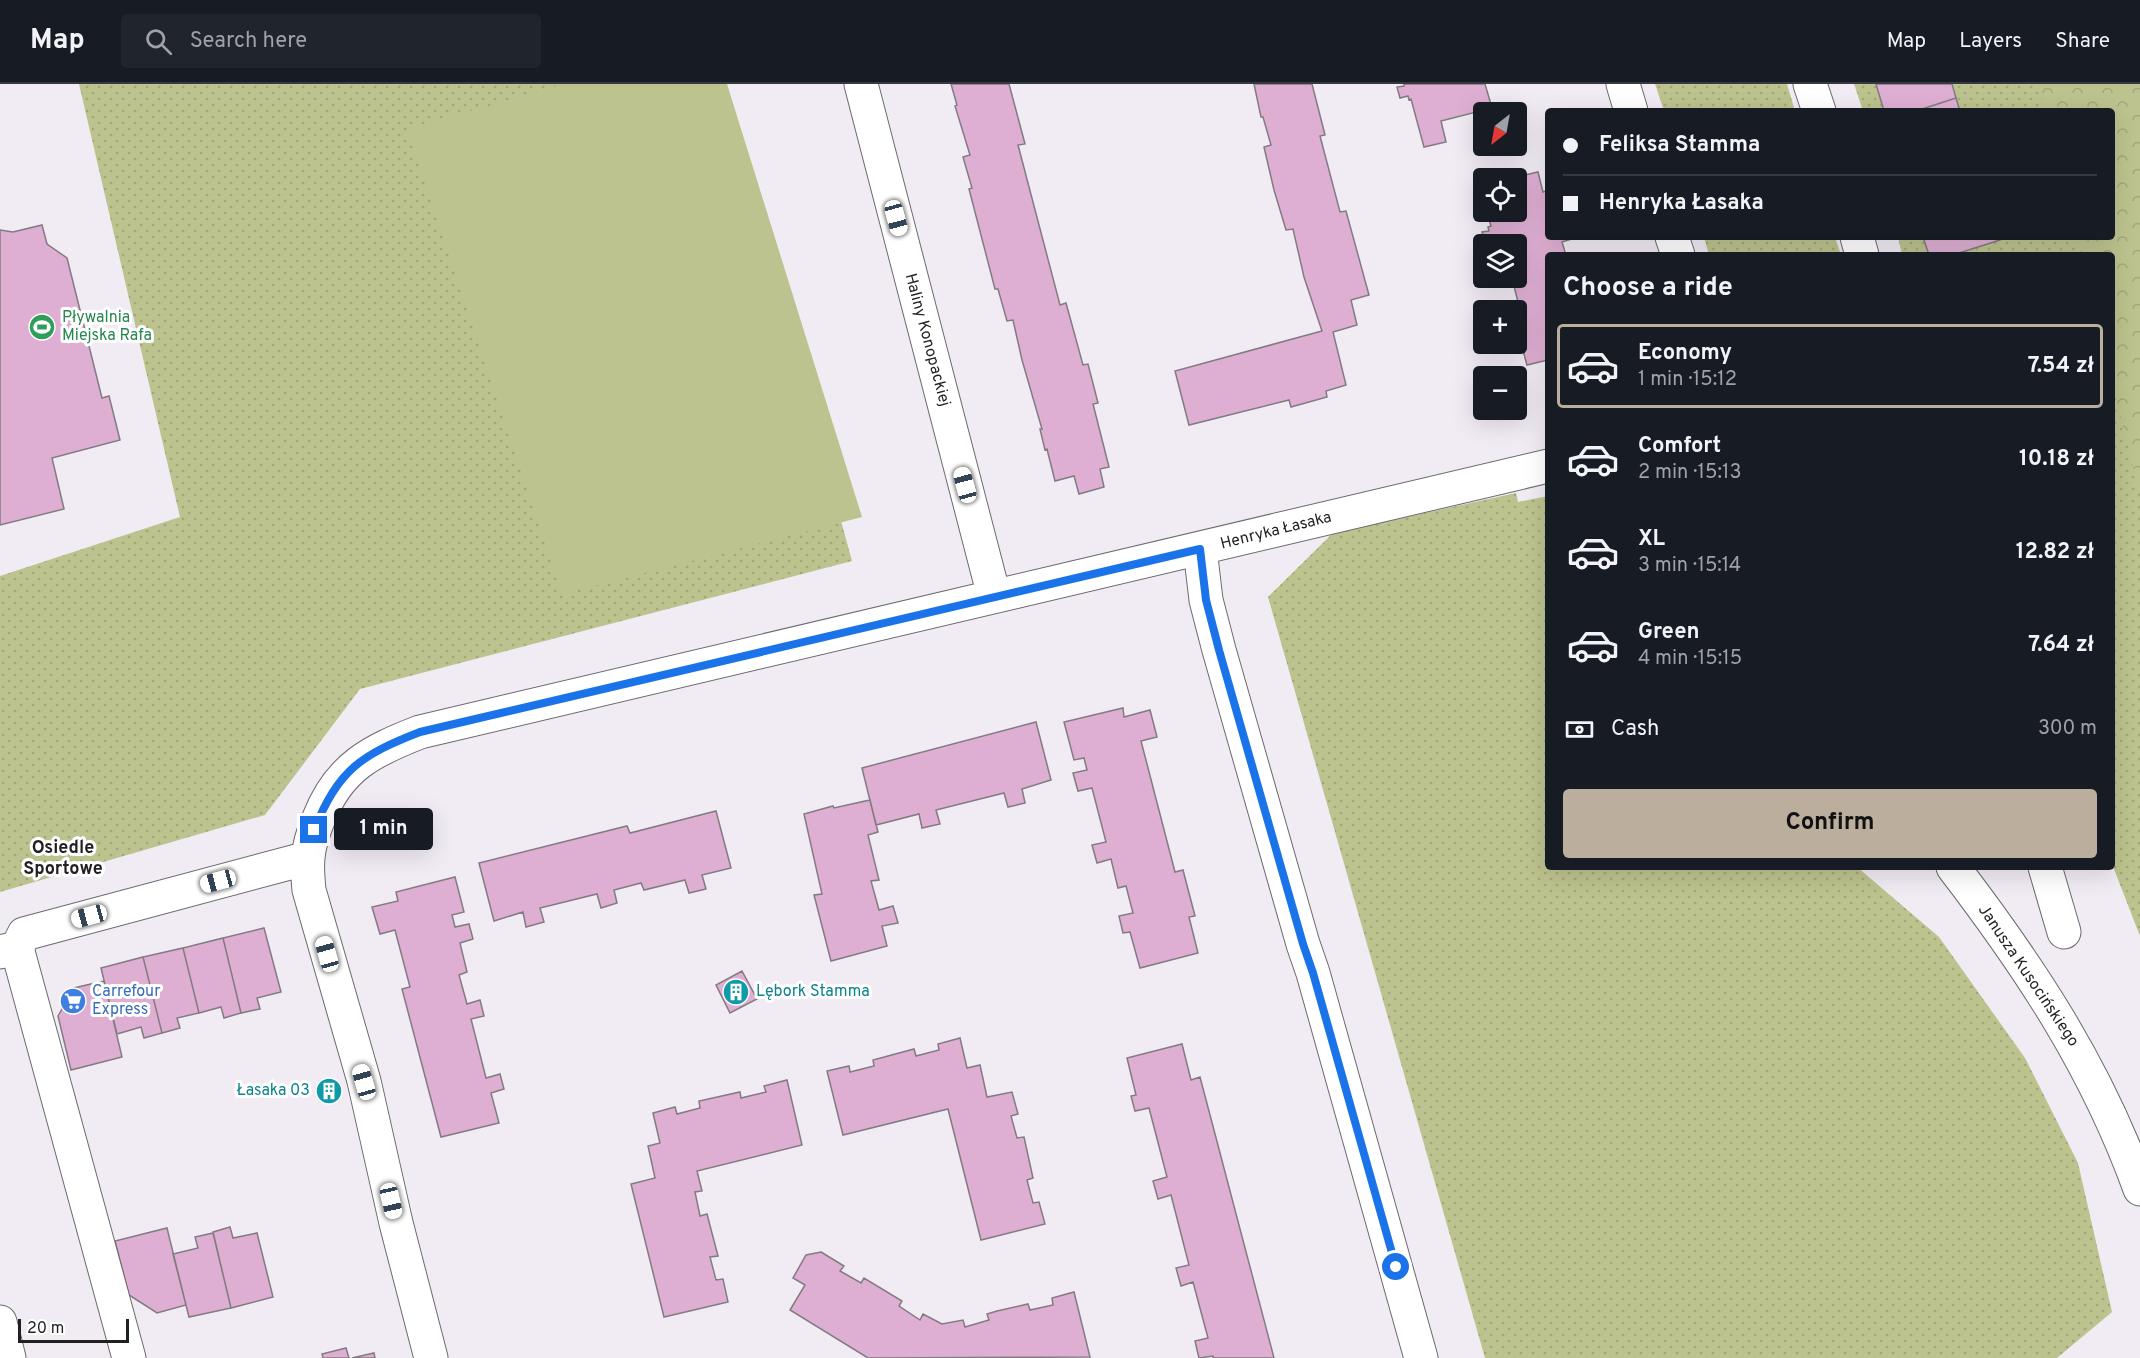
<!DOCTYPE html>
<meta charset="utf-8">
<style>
:root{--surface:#171b24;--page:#20242c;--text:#f1f3f6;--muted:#9ea1a6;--line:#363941;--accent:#bbae9c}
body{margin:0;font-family:Overpass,sans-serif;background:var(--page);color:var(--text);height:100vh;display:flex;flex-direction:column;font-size:22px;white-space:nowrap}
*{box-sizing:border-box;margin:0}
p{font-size:20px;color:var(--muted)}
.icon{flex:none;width:33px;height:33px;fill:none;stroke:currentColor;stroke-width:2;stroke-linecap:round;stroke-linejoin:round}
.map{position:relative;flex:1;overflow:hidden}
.panel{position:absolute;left:1545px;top:168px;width:570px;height:618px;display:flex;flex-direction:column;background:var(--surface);border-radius:6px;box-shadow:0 6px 24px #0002}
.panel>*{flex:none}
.hud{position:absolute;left:1545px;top:24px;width:570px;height:132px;border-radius:6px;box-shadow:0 6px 24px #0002;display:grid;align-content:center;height:132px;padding:0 18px;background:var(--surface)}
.needle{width:39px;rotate:211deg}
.tools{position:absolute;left:1473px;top:18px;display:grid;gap:12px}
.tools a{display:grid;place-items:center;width:54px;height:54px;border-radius:6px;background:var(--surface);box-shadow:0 6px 24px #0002;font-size:30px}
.scale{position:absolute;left:18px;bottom:15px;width:111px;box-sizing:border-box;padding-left:6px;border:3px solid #211f22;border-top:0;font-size:16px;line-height:21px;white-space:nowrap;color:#211f22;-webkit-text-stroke:4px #fff;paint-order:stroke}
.end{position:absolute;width:27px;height:27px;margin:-14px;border:8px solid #1a73e8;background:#fff;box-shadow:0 0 0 3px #fff}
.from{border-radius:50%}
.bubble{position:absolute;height:42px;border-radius:6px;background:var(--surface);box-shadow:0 6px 24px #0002;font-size:20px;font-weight:700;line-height:42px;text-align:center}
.car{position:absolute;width:18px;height:36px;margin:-18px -9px;border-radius:8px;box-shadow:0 0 4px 2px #0007;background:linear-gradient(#fff 24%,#345 0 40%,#fff 0 76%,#345 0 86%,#fff 0)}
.hud b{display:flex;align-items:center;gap:21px;height:57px;font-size:22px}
.hud b+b{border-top:2px solid var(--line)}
.hud i{width:15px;height:15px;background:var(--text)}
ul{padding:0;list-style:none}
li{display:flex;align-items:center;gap:18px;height:84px;margin:0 12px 9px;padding:0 6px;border:3px solid transparent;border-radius:6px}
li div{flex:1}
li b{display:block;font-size:22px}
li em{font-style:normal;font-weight:700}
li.active{border-color:var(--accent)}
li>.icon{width:54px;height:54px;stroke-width:1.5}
h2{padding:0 18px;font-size:27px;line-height:72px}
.pay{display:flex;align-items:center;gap:15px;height:66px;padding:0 18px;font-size:22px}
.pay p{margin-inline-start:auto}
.cta{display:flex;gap:12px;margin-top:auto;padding:12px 18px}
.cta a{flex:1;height:69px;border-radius:6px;background:var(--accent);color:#111;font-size:24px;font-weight:700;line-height:69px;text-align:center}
header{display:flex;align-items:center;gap:36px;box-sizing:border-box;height:84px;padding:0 30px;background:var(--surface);border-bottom:2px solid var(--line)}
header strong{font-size:28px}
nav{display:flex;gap:33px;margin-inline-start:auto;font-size:21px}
.search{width:420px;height:54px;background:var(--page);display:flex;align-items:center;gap:15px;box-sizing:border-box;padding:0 21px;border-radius:6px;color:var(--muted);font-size:22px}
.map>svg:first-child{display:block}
.green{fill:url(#green-dots)}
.forest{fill:url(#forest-crowns)}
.pitch{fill:#bdc38e}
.building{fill:#dfafd3;stroke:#827b80;stroke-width:1.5}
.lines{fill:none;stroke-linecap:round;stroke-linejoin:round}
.minor-casing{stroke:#6d6970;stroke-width:35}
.minor{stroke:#fff;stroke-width:33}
.route{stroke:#1a73e8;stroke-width:8}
.labels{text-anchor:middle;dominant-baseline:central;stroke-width:6;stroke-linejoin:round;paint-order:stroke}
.leisure-label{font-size:16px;fill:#27864d;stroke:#fff;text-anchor:start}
.street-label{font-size:16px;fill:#211f22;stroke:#fff}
.shop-label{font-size:16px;fill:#366cbe;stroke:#fff;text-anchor:start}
.culture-label{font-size:16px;fill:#0d838f;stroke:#fff;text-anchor:start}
.neighbourhood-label{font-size:18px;font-weight:bold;fill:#211f22;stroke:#fff}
</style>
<header>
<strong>Map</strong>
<div class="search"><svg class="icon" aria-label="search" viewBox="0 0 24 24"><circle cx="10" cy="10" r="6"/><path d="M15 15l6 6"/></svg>Search here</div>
<nav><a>Map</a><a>Layers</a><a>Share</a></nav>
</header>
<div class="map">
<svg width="2140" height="1274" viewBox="0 0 2140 1274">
<defs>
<pattern id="green-dots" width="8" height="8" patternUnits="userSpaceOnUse" patternTransform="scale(1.5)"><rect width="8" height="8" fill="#bdc38e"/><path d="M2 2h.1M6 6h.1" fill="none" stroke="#a2a77a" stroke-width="1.8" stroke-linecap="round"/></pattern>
<pattern id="forest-crowns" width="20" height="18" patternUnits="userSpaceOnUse" patternTransform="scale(1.5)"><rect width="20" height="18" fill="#bdc38e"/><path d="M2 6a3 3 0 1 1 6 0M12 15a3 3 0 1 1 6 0" fill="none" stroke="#a2a77a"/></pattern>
</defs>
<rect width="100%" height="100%" fill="#f1ebf4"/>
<!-- green -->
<path class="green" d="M79,0H721L852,477L360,605L265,731L0,808V492L180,433Z
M1655,0H1787L1795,27H1664Z
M1854,0H2040L2047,27H1863Z
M1704,153H1835L1841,171H1709Z
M1898,153H2078L2082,171H1902Z
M2112,290L2140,403V852L2112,780Z
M1516,409L1518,418L1548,412V783H1857L1939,853L2025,974L2078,1079L2112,1228L2057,1274H1485L1268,513L1333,449Z"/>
<!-- forest -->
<path class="forest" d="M2039,0H2140V411L2112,298V171H2081L2076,153H2112V27H2045Z"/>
<!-- pitch -->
<path class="pitch" d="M565,0H727L862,433L563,510L407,45Z"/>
<!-- building -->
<path class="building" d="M951,0H1009L1025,60L1018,61L1060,221L1066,219L1083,281L1088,280L1098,319L1093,320L1109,383L1100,385L1104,403L1079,410L1074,392L1055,397L1047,365L1045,366L1040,345H1042L1022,276L1013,236L1007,237L998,205H995L969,105L972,104L963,73L970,71L955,22L957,21Z
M1254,0H1312L1325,51L1320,52L1340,128L1346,127L1369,211L1351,216L1357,241L1333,248L1346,301L1326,307L1327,313L1291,323L1289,316L1189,341L1175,287L1322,247L1304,193L1293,145L1286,146L1274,106L1264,63L1271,61L1263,33H1261Z
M1404,0H1485L1492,24L1441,37L1446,58L1424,63L1411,15L1409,16L1408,12L1400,14L1397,3L1404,2Z
M1876,0H1952L1956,14L1916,27H1884Z
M1956,14L1960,27H1916Z
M1538,88L1543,108L1548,106V153H1564L1565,155L1578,153L1562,158L1566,171H1548V276L1527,281L1519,252H1516V231L1521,230L1512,194H1516V160H1484L1482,148L1489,147L1488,143L1491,142L1487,128H1516V94H1512Z
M42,141L47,160L67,174L102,314L109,312L120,356L52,374L64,425L0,441V146L13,148Z
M1923,153H1999L2000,156L1953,171H1929Z
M1123,624L1124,633L1150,626L1157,653L1141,657L1175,788L1183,786L1195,832L1189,833L1198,869L1140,884L1130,848L1123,849L1119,832L1133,829L1126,802L1118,804L1111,775L1097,779L1092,761L1106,758L1092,704L1078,707L1073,689L1087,686L1084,674L1074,676L1064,638Z
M1036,638L1051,696L1022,705L1025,719L1008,723L1004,709L936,726L940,740L922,744L919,730L876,741L862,684Z
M870,716L878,748L868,751L879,796L871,797L879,826L893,822L898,839L882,842L887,862L831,877L814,811L822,810L804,730L833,722L834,724Z
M716,727L731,784L702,791L706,805L689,809L685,796L644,806L641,799L614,806L617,819L601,824L597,810L540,824L544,838L526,843L523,828L494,837L479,779L627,742L630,749Z
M455,793L464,828L452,831L455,843L469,840L473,855L460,859L467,888L459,891L467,920L480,916L484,932L471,935L486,994L500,990L504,1005L491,1009L499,1039L441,1053L402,905L410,903L395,846L380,850L372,823L398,817L396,808Z
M264,844L281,908L257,914L260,925L241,929L223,854Z
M223,854L241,929L224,934L221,923L199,929L183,864Z
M183,864L199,929L177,934L180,944L162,949L143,873Z
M143,873L162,949L144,954L141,943L117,950L101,884Z
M742,887L757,915L730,929L716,901Z
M104,897L122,973L71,986L58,932L74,904Z
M960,954L967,984L980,981L987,1013L1012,1008L1018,1030L1011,1032L1017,1054L1024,1053L1033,1094L1027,1096L1033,1119L1039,1118L1045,1140L981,1156L948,1025L843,1051L827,987L849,982L850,988L874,982L873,976L914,965L916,972L939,966L938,960Z
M1182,960L1191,996L1200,993L1274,1274H1213V1272L1199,1274L1195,1257L1208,1254L1193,1198L1181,1202L1176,1184L1189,1181L1171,1111L1158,1115L1153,1097L1167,1093L1149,1024L1135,1027L1131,1012L1136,1011L1127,974Z
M332,996L336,1014L326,1017L322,999Z
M787,996L802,1061L697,1087L702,1107L695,1108L700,1132L707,1130L718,1172L710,1173L716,1196L723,1195L728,1218L664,1233L631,1100L655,1094L648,1062L660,1059L653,1029L675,1023L677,1030L700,1024L699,1017L740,1008L741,1014L766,1008L764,1002Z
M230,1143L233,1154L257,1149L273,1213L231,1224L213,1148Z
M167,1144L186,1221L157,1229L129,1211L115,1157Z
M213,1149L231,1224L189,1233L173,1170L198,1164L195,1153Z
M821,1168L844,1182L840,1187L861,1199L864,1194L902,1217L899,1222L920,1236L923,1230L942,1240L963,1236L965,1243L989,1236L987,1230L997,1227L1028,1220L1030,1226L1053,1221L1052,1214L1074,1208L1090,1273L868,1274L790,1226L805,1201L793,1194L806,1171Z
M346,1264L349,1274H323L322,1270Z
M374,1269L375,1274H352Z"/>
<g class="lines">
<defs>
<path id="minor" d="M861,0L994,512
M1623,0L1631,27
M1810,0L1819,27
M1672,153L1678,171
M1857,153L1862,171
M1200,465L1206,516L1219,566L1303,860L1313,889L1421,1274
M1953,783C2031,885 2096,983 2140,1105
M2045,783L2064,848
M17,864L129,1274
M0,868L17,864L24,850L308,774
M0,1238L9,1274
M431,1274L396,1139L364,997L309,806C308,796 307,784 308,774C309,761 314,746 319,734C339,683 371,667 420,648L1548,382"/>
</defs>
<!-- minor casing -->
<use href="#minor" class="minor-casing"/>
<!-- minor -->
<use href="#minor" class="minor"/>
</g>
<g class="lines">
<!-- route -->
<path class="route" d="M314,746C339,685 361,671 420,648L1200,465L1206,516L1219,566L1303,860L1313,889L1396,1183"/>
</g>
<!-- icons -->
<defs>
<symbol id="stadium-disc" viewBox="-11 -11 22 22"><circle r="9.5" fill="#2e9e5b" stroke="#fff"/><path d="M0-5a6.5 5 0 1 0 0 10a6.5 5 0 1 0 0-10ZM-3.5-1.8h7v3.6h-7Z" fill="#fff"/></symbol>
<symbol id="building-disc" viewBox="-11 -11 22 22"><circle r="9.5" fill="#0f9aa8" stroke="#fff"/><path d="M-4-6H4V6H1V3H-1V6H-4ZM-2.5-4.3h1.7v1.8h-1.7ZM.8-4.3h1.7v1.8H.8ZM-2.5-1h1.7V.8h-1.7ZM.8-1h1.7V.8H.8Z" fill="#fff"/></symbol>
<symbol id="supermarket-disc" viewBox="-11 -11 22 22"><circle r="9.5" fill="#3f7fe0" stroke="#fff"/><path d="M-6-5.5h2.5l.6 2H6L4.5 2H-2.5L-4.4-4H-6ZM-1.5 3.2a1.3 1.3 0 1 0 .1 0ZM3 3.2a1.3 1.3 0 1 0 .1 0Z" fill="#fff"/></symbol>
</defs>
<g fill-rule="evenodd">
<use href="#stadium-disc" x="27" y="228" width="30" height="30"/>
<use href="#building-disc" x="721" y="893" width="30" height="30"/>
<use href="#supermarket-disc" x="58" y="902" width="30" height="30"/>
<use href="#building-disc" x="314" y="992" width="30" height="30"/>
</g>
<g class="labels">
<!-- leisure labels -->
<g class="leisure-label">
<text x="62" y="234">Pływalnia<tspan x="62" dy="18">Miejska Rafa</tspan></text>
</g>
<!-- street labels -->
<g class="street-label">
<text transform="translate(927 256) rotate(75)">Haliny Konopackiej</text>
<text transform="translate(1276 447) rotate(-14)">Henryka Łasaka</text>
<text transform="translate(2028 892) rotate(56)">Janusza Kusocińskiego</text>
</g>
<!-- shop labels -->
<g class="shop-label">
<text x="92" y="908">Carrefour<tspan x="92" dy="18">Express</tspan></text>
</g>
<!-- culture labels -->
<g class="culture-label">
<text x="756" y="908">Lębork Stamma</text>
<text x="310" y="1007" text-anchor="end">Łasaka 03</text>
</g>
<!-- neighbourhood labels -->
<g class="neighbourhood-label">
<text x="63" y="764">Osiedle<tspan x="63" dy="21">Sportowe</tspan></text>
</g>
</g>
</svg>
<div class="tools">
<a><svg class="needle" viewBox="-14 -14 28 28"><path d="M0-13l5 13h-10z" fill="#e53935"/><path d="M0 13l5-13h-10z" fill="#9ea1a6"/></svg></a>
<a><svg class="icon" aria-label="locate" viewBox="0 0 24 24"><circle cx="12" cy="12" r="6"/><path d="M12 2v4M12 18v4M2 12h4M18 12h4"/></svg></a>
<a><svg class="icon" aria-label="layers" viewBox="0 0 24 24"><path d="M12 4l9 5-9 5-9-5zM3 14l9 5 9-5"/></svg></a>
<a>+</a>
<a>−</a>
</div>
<div class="scale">20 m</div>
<i class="end from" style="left:1396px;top:1183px"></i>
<i class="end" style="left:314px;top:746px"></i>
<div class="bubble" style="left:334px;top:724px;width:99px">1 min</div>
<i class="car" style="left:896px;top:134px;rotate:165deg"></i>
<i class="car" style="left:965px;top:401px;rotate:345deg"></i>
<i class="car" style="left:218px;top:797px;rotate:255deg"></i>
<i class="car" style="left:89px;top:832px;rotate:255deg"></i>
<i class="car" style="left:327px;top:870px;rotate:344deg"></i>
<i class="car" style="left:364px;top:998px;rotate:344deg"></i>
<i class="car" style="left:391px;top:1117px;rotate:167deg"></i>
<div class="hud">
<b><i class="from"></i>Feliksa Stamma</b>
<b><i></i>Henryka Łasaka</b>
</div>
<section class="panel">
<h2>Choose a ride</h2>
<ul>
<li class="active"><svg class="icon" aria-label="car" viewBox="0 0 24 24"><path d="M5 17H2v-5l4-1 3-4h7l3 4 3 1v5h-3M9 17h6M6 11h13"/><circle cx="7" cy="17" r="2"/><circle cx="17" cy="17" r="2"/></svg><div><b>Economy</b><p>1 min · 15:12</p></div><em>7.54 zł</em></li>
<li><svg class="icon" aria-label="car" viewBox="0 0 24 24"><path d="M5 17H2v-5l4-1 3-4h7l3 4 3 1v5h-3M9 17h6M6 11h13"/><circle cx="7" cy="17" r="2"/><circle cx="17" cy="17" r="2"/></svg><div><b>Comfort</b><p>2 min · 15:13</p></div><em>10.18 zł</em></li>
<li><svg class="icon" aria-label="car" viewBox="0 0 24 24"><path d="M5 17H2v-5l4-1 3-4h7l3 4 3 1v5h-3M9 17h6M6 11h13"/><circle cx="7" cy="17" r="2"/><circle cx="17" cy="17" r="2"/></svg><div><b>XL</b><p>3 min · 15:14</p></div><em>12.82 zł</em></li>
<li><svg class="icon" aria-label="car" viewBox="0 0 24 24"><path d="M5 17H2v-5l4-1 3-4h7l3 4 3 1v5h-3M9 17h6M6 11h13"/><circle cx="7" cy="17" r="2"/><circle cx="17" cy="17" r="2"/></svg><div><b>Green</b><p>4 min · 15:15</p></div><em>7.64 zł</em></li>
</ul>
<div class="pay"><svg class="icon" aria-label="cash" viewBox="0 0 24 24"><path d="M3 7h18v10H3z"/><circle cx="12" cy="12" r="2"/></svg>Cash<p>300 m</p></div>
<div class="cta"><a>Confirm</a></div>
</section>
</div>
